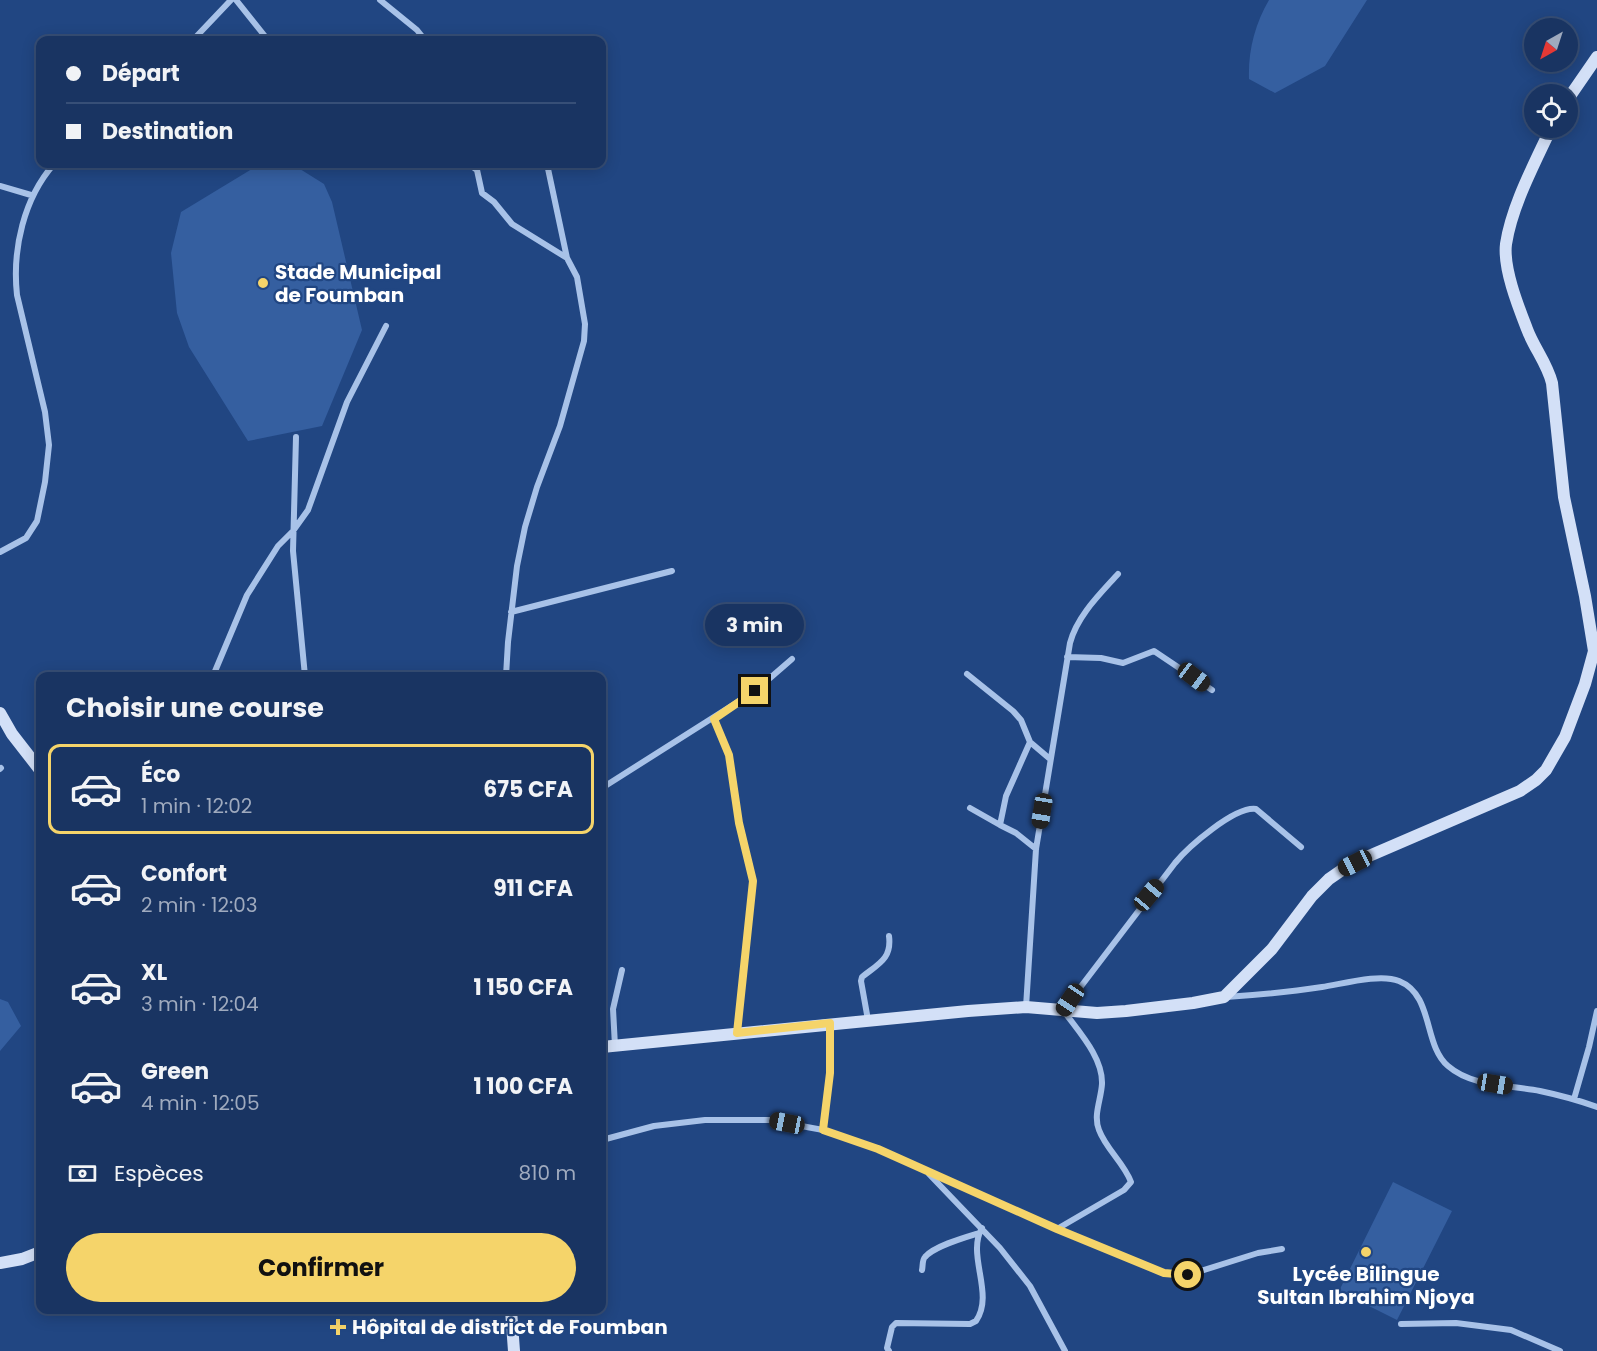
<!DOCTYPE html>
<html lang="fr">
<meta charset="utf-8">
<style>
:root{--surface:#193462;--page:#263f6b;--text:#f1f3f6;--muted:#9faabe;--line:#374f77;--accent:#f5d46a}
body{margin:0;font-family:Poppins,sans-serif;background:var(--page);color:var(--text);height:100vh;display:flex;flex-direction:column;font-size:22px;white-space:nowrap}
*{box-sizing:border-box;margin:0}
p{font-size:20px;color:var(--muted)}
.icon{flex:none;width:33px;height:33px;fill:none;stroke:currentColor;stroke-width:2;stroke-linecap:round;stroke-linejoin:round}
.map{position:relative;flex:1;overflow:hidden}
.panel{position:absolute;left:36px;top:672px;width:570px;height:642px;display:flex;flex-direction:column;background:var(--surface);border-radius:12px;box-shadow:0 3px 15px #0003,0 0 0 2px var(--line)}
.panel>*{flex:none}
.guide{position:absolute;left:36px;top:36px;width:570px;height:132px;border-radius:12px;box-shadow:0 3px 15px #0003,0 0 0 2px var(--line);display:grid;align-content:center;height:132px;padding:0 30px;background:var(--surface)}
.needle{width:39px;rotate:219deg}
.buttons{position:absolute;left:1524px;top:18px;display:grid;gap:12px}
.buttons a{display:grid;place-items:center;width:54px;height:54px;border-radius:50%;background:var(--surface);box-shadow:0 3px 15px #0003,0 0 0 2px var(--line);font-size:30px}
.end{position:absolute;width:27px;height:27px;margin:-14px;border:8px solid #f5d46a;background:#111;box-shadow:0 0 0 3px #111}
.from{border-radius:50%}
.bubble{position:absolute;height:42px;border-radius:21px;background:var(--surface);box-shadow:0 3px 15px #0003,0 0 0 2px var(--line);font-size:20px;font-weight:700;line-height:42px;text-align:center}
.car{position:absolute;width:18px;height:36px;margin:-18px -9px;border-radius:8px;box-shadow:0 0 4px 2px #0007;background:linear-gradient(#222 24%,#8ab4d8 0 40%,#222 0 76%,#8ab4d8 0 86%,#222 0)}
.guide b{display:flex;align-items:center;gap:21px;height:57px;font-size:22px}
.guide b+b{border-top:2px solid var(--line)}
.guide i{width:15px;height:15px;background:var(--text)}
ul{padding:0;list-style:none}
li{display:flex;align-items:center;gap:18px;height:90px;margin:0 12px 9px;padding:0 18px;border:3px solid transparent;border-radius:12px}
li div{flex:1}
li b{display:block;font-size:22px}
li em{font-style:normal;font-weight:700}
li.selected{border-color:var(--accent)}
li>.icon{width:54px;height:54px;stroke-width:1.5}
h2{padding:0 30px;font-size:27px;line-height:72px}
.pay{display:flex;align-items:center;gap:15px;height:66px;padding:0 30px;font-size:22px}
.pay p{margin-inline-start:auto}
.cta{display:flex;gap:12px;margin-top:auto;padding:12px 30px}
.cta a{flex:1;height:69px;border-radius:36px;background:var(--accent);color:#111;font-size:24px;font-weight:700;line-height:69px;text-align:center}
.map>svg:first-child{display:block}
.green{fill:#355fa0}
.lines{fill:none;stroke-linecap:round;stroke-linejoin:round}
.street{stroke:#a8c2e8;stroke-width:6}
.secondary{stroke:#d3e0f7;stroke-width:12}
.route{stroke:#f5d46a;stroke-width:8}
.poi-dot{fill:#f5d46a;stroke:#214682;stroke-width:2}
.labels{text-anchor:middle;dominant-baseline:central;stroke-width:4.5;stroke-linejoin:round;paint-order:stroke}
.poi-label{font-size:20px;font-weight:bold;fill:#fff;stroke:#214682;text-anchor:start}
</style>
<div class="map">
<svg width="1597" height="1351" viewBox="0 0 1597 1351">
<rect width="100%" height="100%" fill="#214682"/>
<!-- green -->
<path class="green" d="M1269,0H1367L1325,66L1275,93L1249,79C1248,51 1255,24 1269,0Z
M260,164H292L324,184L332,202L362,330L322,426L248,441L189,347L177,313L171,253L181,212Z
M0,999L8,1002L21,1026L0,1051Z
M1393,1182L1452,1211L1397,1320L1339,1291Z"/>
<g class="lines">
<!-- street -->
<path class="street" d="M236,0L268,40
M380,0L417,30L425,40
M193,40L231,0
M469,164L477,170L482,193L494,202L512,224L567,258
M0,186L31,195
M296,437L293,551L305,676
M0,552L26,538L37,521L45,482L49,445L45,412L17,295C12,249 24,198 54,164
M511,612L672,571
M1067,657L1101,658L1123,663L1154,651L1212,690
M967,674L1013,711L1021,720L1030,742L1050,759
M213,676L247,595L278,546L293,531L308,510L347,402L386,326
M506,676L508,642L517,566L525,527L537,487L560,426L584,341L585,324L577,277L567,258L547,164
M714,719L729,755L739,823L753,881L737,1033
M1030,742L1006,796L1000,825L1016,833L1036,849
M0,769L1,768
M602,788L755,691L792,659
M970,808L1000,825
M1226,997C1258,995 1290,992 1322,987C1342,984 1380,973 1399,981C1434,995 1423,1045 1448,1066C1472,1087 1510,1085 1540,1091C1559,1095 1578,1100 1597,1107
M1026,1007L1036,849L1070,643C1077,616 1100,594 1118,574
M868,1020L861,981L862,977C878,964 892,959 889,936
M615,1046L613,1009L622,970
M1574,1099L1589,1047L1597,1011
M823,1130L830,1073V1023
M602,1140L654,1126L705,1120H769L823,1130L878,1149L1057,1229L1164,1273L1188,1275L1258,1253L1282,1249
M929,1174L1000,1248L1030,1286L1065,1351
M1057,1229L1124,1190L1131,1182C1124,1163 1106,1149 1099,1130C1093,1115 1101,1100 1102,1084C1103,1057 1078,1031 1063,1010L1175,863C1188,847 1235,806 1256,809L1301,847
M922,1270C923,1266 922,1260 925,1257C934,1246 966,1237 979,1233
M1401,1324L1456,1323L1511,1330L1560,1351
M889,1351L887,1348L892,1327L896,1323L970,1324L976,1321C995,1294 966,1255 982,1228"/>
<!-- secondary -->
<path class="secondary" d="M1568,99L1597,57
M0,713L12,734L40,770
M602,1047L968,1011L1026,1007L1097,1013L1126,1011L1193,1003L1224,997L1272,949L1312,896L1329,879L1342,870L1369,856L1520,791L1536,780L1546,770L1565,737L1585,684L1594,651L1585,596L1564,497L1552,383C1547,363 1534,348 1527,329C1518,306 1503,268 1506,244C1512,205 1535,163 1551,128
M0,1263L22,1259L40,1252
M511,1310L514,1351"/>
</g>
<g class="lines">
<!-- route -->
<path class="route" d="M755,691L714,719L729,755L739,823L753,881L737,1033L830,1023V1073L823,1130L878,1149L1057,1229L1164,1273L1188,1275"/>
</g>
<!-- markers -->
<g class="poi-dot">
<circle cx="263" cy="283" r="6"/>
<circle cx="1366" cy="1252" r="6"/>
<path d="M335 1318h6v6h6v6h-6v6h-6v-6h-6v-6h6z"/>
</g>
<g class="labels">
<!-- poi labels -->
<g class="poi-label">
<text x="275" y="272">Stade Municipal<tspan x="275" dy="23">de Foumban</tspan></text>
<text x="1366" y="1274" text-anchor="middle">Lycée Bilingue<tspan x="1366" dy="23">Sultan Ibrahim Njoya</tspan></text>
<text x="352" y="1327">Hôpital de district de Foumban</text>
</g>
</g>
</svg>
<div class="buttons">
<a><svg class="needle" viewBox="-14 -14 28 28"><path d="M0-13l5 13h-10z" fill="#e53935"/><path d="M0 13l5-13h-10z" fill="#9faabe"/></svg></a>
<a><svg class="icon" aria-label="locate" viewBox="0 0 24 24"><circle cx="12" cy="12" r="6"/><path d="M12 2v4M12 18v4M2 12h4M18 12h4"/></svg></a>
</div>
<i class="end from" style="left:1188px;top:1275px"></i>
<i class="end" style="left:755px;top:691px"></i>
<div class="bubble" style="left:705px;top:604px;width:99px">3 min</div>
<i class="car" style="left:1194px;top:677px;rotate:127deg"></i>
<i class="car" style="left:1042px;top:811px;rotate:189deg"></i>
<i class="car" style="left:1355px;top:863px;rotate:243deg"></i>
<i class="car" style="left:1149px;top:895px;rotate:40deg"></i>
<i class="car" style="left:1070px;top:1000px;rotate:214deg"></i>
<i class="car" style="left:1495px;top:1084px;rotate:99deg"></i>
<i class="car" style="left:787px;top:1123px;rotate:281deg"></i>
<div class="guide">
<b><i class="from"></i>Départ</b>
<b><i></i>Destination</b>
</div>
<section class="panel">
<h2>Choisir une course</h2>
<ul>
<li class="selected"><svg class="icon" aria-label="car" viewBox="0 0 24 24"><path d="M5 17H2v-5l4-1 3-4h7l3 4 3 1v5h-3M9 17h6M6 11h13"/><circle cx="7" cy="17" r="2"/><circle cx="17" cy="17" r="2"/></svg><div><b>Éco</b><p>1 min · 12:02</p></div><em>675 CFA</em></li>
<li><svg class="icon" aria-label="car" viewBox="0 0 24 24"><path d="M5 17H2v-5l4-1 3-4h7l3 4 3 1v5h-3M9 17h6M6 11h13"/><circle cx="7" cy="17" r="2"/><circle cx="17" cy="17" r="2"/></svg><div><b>Confort</b><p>2 min · 12:03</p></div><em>911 CFA</em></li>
<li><svg class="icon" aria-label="car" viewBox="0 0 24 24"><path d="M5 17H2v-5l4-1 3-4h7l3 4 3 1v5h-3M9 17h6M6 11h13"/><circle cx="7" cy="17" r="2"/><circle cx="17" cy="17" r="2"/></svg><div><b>XL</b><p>3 min · 12:04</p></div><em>1 150 CFA</em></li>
<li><svg class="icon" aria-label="car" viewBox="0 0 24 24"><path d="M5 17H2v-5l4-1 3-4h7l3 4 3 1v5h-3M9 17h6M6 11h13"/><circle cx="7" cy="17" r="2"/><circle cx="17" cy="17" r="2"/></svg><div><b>Green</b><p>4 min · 12:05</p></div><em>1 100 CFA</em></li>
</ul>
<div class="pay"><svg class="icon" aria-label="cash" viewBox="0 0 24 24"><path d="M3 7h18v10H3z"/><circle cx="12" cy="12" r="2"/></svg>Espèces<p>810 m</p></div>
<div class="cta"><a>Confirmer</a></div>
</section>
</div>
